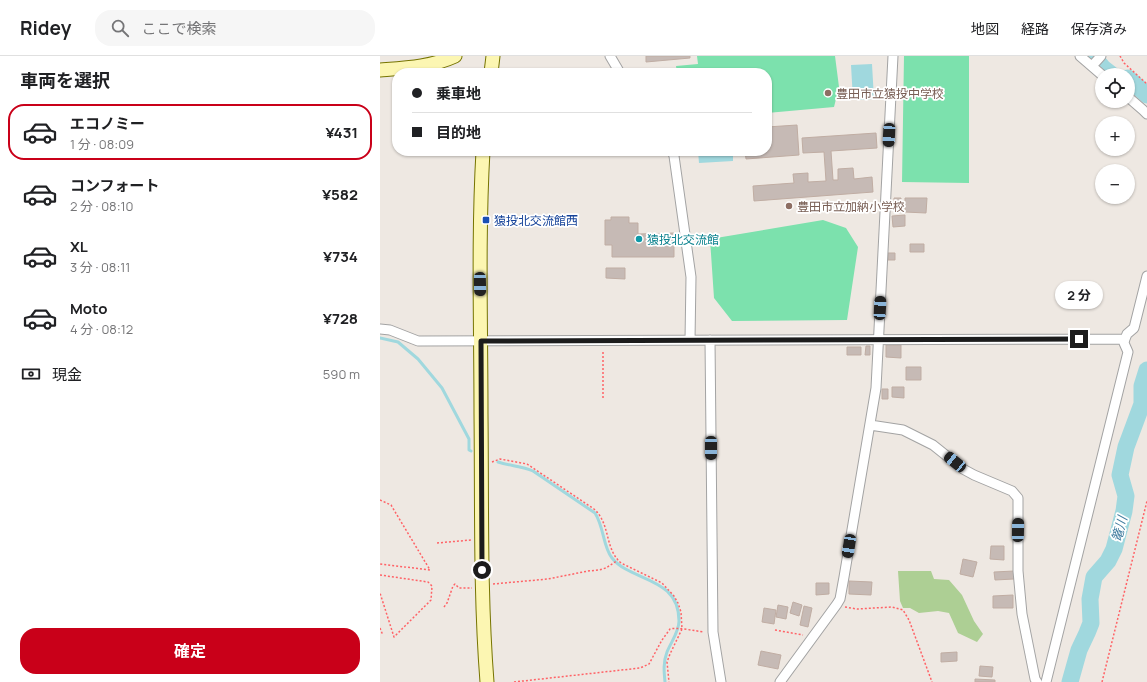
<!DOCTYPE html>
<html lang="ja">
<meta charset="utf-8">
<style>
:root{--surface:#fff;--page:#f6f6f6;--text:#202124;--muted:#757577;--line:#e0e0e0;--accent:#c90019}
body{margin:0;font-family:Manrope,"Noto Sans JP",sans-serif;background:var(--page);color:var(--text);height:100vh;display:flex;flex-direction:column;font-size:15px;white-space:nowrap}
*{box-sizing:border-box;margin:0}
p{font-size:13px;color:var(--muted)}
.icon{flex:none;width:22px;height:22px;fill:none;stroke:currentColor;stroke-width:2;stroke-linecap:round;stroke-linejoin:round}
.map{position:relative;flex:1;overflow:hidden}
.side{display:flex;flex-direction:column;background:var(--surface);width:380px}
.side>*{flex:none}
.hud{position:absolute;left:12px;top:12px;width:380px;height:88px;border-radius:16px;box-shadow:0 1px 3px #0004;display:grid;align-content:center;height:88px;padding:0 20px;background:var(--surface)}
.controls{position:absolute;left:715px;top:12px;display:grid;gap:8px}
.controls a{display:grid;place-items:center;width:40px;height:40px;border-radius:50%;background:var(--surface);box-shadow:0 1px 3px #0004;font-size:20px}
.end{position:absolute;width:18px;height:18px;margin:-9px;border:5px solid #1c1c1c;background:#fff;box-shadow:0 0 0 2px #fff}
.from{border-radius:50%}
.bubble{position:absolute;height:28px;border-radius:14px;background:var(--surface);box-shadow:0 1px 3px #0004;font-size:13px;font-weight:700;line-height:28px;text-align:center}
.car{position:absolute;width:12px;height:24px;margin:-12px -6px;border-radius:5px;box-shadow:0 0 3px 1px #0007;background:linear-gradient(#222 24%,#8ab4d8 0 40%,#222 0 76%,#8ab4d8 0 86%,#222 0)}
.hud b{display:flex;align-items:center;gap:14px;height:38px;font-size:15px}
.hud b+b{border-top:1px solid var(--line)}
.hud i{width:10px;height:10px;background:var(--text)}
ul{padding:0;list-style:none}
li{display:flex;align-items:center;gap:12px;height:56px;margin:0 8px 6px;padding:0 12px;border:2px solid transparent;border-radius:16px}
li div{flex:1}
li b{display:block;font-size:15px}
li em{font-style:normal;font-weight:700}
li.on{border-color:var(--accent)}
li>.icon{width:36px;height:36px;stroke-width:1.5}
h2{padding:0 20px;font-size:18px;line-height:48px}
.pay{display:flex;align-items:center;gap:10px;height:44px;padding:0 20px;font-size:15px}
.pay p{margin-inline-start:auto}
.cta{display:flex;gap:8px;margin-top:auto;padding:8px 20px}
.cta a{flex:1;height:46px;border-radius:16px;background:var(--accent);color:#fff;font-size:16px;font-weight:700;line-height:46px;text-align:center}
header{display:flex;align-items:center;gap:24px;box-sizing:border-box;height:56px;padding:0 20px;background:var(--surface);border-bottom:1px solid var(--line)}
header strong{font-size:19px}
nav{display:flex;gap:22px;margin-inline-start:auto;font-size:14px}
.search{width:280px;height:36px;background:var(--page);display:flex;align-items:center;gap:10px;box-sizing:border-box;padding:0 14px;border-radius:16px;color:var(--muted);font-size:15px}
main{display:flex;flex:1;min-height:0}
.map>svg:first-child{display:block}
.forest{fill:#adcf94}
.pitch{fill:#7ce1ad}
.water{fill:#a0d8de}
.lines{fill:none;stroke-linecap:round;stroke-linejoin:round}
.stream{stroke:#a0d8de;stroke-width:3}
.river{stroke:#a0d8de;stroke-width:17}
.building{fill:#c6bab5;stroke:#c0ada3}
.street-casing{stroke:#a3a3a3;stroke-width:11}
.secondary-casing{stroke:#767400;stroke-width:15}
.path{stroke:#ff6266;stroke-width:1.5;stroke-dasharray:2 2;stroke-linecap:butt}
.street{stroke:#fff;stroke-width:9}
.secondary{stroke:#fcf6b2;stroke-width:13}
.route{stroke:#1c1c1c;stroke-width:5}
.education-dot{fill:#8d6e63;stroke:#fff;stroke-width:1.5}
.transit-dot{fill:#1a4fb4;stroke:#fff;stroke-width:1.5}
.culture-dot{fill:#0f9aa8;stroke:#fff;stroke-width:1.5}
.labels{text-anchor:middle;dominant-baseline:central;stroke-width:3.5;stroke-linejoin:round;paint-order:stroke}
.education-label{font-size:12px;fill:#785e54;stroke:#fff;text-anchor:start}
.transit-label{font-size:12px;fill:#164399;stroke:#fff;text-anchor:start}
.culture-label{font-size:12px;fill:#0d838f;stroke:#fff;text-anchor:start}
.water-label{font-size:13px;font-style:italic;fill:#417c9f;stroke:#fff}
</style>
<header>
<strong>Ridey</strong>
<div class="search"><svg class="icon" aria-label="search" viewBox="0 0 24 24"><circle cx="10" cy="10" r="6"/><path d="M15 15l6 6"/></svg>ここで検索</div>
<nav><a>地図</a><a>経路</a><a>保存済み</a></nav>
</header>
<main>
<section class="side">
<h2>車両を選択</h2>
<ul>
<li class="on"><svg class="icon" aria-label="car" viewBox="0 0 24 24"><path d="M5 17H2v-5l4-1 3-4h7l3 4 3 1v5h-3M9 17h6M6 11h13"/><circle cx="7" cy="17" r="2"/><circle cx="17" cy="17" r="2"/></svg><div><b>エコノミー</b><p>1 分 · 08:09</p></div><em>¥431</em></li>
<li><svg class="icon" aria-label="car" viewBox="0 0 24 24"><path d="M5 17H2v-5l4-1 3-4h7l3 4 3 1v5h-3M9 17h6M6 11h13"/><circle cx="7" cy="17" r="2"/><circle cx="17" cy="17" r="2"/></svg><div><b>コンフォート</b><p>2 分 · 08:10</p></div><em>¥582</em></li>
<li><svg class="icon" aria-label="car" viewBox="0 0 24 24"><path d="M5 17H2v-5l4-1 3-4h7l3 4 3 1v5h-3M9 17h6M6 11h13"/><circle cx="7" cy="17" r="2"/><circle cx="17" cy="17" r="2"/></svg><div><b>XL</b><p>3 分 · 08:11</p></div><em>¥734</em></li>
<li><svg class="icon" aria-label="car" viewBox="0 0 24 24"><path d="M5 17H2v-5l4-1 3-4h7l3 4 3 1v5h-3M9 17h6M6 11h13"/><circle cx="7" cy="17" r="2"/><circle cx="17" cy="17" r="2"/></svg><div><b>Moto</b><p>4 分 · 08:12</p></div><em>¥728</em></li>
</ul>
<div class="pay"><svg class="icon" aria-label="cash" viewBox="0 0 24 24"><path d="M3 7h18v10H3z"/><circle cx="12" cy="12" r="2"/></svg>現金<p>590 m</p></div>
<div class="cta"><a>確定</a></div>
</section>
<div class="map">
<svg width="767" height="626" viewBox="0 0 767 626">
<rect width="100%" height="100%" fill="#eee8e2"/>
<!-- forest -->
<path class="forest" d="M518,515H551L554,523L569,524L582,539L594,565L603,578L597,586L578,577L569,557L558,555L539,557L530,552H523L520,545Z"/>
<!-- pitch -->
<path class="pitch" d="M317,0H455L459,31L454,51L387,57V17H297L296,10L318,8Z
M524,0H589V127L522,126Z
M443,164L466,172L478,191L467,264L352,265L334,242L330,183Z"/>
<!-- water -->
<path class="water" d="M492,8L494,43L473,44L471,9Z
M318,95H353V105L319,107Z"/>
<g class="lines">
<!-- stream -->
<path class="stream" d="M0,282L18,286L38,303L62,332L89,383V394L91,395
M118,406C130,410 142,410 153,415L215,457C224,471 223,491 232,502C251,526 299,520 299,565C299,576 291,586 287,596C283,606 284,616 285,626"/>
<!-- river -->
<path class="river" d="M713,0L723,12L732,19
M748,22L767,39
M690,626L699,594L707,577L711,567L710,543L714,521L728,505L734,493L744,455L746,440L740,419L746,391L762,348V330L767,314"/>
</g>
<!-- building -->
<path class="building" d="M266,0H310V2L266,6Z
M417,69L419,99L366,103L365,95H387V71Z
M496,77L497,92L451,95L453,124H458V113L473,112L474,123L492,121L493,136L374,145L373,130L414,127L413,118L428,117V126L446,125L444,96L423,97L422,82Z
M514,142H521V156H514Z
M525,142H547L546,157L525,156Z
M525,159V170L513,171L512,160Z
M231,161H249V167H258V178L294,177V201H232V189H225V164H231Z
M530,188H544V196H530Z
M508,197H515V204H508Z
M226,212H245V223L226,222Z
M506,289H521V302L506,301Z
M486,290H490V299H485Z
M467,291H481V299H467Z
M526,311H541V324H526Z
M512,331H524V342L512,341Z
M502,333H508V343H502Z
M611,490H624V504L610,503Z
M583,503L597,506L593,521L580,518Z
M634,515V523L615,524L614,516Z
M469,525L492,526L491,539L469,538Z
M436,527H449V538L436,539Z
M633,539V552H613V540Z
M413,546L422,549L419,560L410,557Z
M398,549L408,551L406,563L396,561Z
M424,550L432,552L428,571L420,569Z
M384,552L396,554L394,568L382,566Z
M381,595L401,599L398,613L378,609Z
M577,596V605L561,606V597Z
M600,610L613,611L612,621L599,620Z
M595,623L615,624V626H595Z"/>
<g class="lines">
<defs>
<path id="street" d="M230,0L240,17
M700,0L722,19
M712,10L721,0
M748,41L763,54L767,58
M292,95L294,100L311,221L310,284
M0,273L10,274L38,285L745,283
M330,284L333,576L341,626
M490,369L523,374L553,389L583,413L594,419L632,435L638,442V515L642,558L655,623L657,626
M400,626L457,548L460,543L464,521L496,332L513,0
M666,626L748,296L744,287L745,283L747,278L754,272L767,220"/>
<path id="secondary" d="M0,14C26,12 51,11 75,0
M111,17L113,0
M103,95C98,182 101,270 101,358C102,447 100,537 107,626"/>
</defs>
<!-- street casing -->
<use href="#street" class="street-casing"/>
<!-- secondary casing -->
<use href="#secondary" class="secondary-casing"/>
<!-- path -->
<path class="path" d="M740,0L744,7L767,28
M223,342V294
M112,406L120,403L147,408L214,453C231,468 224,492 241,507L282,527L294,540L298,547L301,556L302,573L290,598L287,606L289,626
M0,444L11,449L50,514L0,508
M57,487L91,484
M0,519L48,526L52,530L51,544L14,581L0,537
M113,528L168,523L208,515L219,514L226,512L238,504
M64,551L67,547L73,530L75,528L79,532H92
M465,551L477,553L512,551L523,554L529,564L552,626
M0,572L2,577H0
M395,574L423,579
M134,626L260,612L269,608L282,584L290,573C297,571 316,575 324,576
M722,626L767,445"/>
<!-- street -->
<use href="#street" class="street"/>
<!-- secondary -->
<use href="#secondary" class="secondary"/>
</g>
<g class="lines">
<!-- route -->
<path class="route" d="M102,514L101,285L699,283"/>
</g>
<!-- markers -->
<g class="education-dot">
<circle cx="448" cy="37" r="4"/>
<circle cx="409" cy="150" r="4"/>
</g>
<rect class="transit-dot" x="102" y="160" width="8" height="8" rx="2"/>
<circle class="culture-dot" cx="259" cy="183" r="4"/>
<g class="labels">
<!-- education labels -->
<g class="education-label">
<text x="456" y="37">豊田市立猿投中学校</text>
<text x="417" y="150">豊田市立加納小学校</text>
</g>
<!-- transit labels -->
<g class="transit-label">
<text x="114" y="164">猿投北交流館西</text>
</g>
<!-- culture labels -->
<g class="culture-label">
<text x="267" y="183">猿投北交流館</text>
</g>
<!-- water labels -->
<g class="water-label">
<text transform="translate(739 473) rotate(-75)">篭川</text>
</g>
</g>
</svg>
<div class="controls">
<a><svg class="icon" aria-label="locate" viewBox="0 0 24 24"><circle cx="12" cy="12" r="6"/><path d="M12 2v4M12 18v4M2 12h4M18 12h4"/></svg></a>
<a>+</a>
<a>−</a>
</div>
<i class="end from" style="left:102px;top:514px"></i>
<i class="end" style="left:699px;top:283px"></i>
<div class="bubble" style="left:675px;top:225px;width:48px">2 分</div>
<i class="car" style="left:509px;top:79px;rotate:183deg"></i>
<i class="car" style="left:100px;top:228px;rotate:179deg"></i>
<i class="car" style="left:500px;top:252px;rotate:3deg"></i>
<i class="car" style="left:331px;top:392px;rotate:180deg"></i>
<i class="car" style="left:575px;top:406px;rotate:309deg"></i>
<i class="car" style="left:638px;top:474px;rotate:1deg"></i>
<i class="car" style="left:469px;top:490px;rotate:189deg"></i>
<div class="hud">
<b><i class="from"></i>乗車地</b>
<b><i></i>目的地</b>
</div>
</div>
</main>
